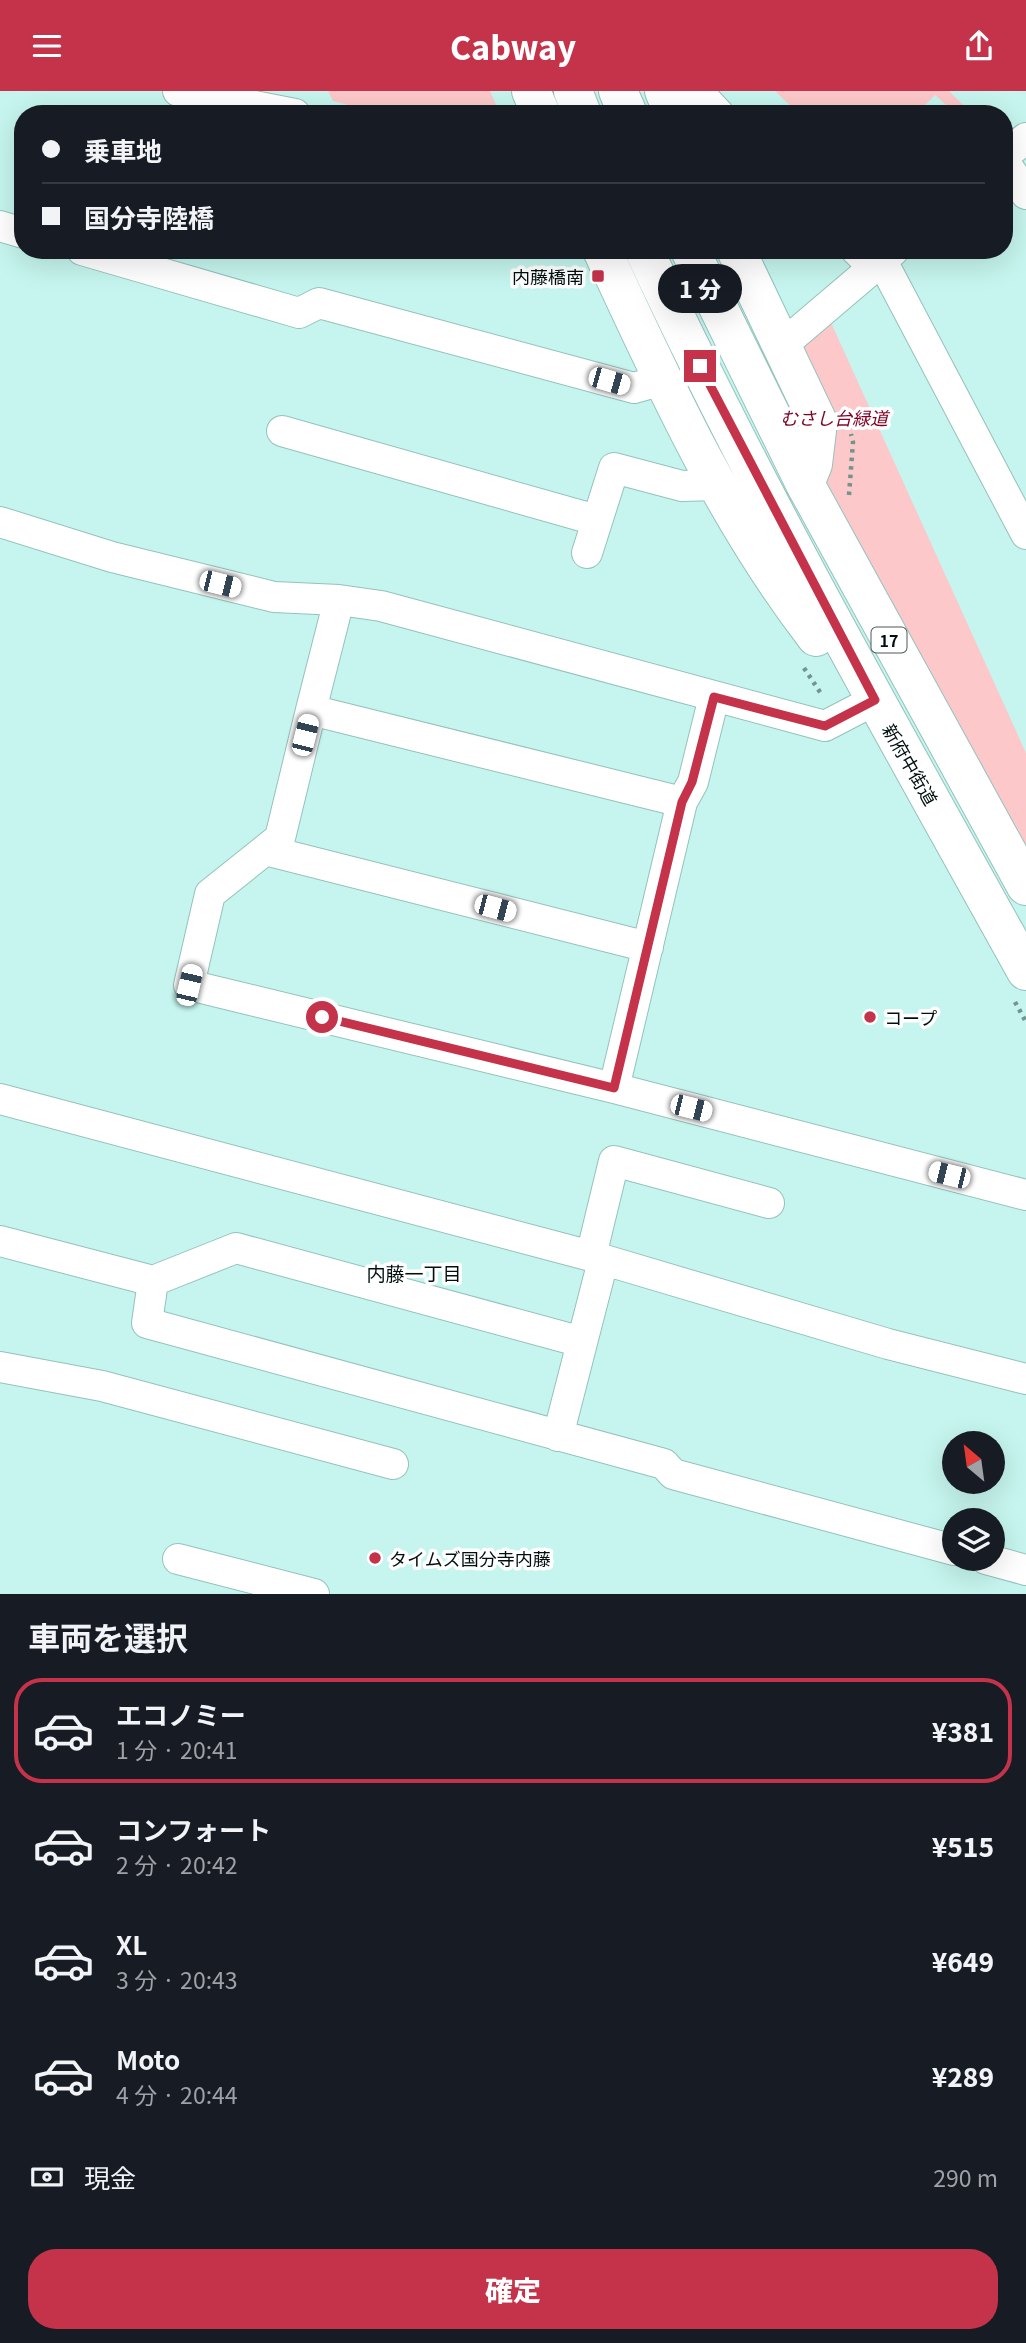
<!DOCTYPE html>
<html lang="ja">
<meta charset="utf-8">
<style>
:root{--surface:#171b24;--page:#242831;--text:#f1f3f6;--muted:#9ea1a6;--line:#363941;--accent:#c4334a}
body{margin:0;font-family:Georgia,"Noto Sans JP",serif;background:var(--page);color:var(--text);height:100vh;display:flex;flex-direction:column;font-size:26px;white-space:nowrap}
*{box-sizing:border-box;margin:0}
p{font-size:23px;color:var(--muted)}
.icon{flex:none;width:38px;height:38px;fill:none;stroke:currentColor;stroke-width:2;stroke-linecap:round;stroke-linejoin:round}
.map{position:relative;height:1503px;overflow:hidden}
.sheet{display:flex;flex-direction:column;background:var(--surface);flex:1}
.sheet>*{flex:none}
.top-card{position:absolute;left:14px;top:14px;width:999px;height:154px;border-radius:28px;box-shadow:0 7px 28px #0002;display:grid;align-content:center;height:154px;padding:0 28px;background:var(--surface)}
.needle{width:46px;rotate:331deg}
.buttons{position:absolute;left:942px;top:1340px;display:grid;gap:14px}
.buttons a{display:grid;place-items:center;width:63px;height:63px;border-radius:50%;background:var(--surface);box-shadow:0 7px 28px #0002;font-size:35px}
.end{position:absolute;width:32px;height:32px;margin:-16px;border:9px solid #c4334a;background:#fff;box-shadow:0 0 0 4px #fff}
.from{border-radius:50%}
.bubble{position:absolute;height:49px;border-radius:24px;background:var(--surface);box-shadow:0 7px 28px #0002;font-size:23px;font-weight:800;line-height:49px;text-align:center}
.car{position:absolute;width:21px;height:42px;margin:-21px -10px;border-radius:9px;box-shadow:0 0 5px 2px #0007;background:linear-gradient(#fff 24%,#345 0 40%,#fff 0 76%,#345 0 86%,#fff 0)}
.top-card b{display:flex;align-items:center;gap:24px;height:66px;font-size:26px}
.top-card b+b{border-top:2px solid var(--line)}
.top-card i{width:18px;height:18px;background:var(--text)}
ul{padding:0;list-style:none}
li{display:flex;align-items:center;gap:21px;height:105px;margin:0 14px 10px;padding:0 14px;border:4px solid transparent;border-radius:28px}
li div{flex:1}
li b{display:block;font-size:26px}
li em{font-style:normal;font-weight:800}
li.current{border-color:var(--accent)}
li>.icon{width:63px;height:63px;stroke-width:1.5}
h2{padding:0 28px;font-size:32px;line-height:84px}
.pay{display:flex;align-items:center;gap:18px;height:77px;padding:0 28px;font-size:26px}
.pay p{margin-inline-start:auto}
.cta{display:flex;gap:14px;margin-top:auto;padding:14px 28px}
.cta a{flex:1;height:80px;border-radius:28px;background:var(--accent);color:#fff;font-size:28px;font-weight:800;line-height:80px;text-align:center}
header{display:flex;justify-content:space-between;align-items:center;height:91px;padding:0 28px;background:var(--accent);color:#fff;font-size:32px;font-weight:800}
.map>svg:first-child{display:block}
.green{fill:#fcc8c9}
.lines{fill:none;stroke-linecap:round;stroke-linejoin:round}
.minor-casing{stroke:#94c2bc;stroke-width:32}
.major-casing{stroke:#94c2bc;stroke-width:40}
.path{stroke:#72948f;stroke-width:4.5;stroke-dasharray:3.5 5;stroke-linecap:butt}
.minor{stroke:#fff;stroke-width:30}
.major{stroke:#fff;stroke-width:38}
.route{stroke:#c4334a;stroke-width:9}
.poi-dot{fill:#c4334a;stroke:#fff;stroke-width:2.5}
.labels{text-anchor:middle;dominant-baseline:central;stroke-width:7;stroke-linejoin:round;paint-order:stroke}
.shield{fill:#fff;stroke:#4d5856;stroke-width:2}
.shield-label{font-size:16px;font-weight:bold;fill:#01100e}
.poi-label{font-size:18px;fill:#01100e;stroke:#fff;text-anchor:start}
.park-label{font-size:18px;font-style:italic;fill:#7e0223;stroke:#fff}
.street-label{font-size:18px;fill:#01100e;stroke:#fff}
.neighbourhood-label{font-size:19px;fill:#01100e;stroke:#fff}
</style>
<header><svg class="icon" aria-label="menu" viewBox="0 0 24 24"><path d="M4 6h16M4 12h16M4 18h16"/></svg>Cabway<svg class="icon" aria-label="share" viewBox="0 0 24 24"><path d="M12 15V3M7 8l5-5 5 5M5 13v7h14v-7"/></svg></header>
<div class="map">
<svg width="1026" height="1503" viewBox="0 0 1026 1503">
<rect width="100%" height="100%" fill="#c5f5ee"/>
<!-- green -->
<path class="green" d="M328,0H490L500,23H382L333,10Z
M775,0H949L972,23H956L935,4L916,23H799Z
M828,225L1026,662V774L796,332L793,298L783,267Z"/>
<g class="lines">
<defs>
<path id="minor" d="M178,0L295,23
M697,0L719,23
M1004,65L1026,47
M1004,70L1026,103
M0,135L23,142
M82,159L299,222L319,212L634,297L662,289
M856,159L874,177
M882,170L1026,443
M780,256L894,159
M282,340L596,429
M0,431L112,466L274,506L339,509L381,515L825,635L875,609
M587,462L614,377L682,395L716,394
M339,509L311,619L682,711
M311,619L280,747L210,803L189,894L614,997L1026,1104
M265,759L648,856
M614,997L682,711L693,691L714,606
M0,1008L591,1165L888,1253L1026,1288
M0,1150L153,1190L236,1157L582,1251
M591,1165L614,1070L769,1112
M153,1190L147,1232L664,1373L673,1383L954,1459
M0,1276L102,1295L393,1373
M558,1345L603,1170
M178,1468L314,1503
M986,1468L1026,1479"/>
<path id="major" d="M531,0L541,23
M573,0L582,23
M618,0L628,23
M664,0L674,23
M602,159C664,293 725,428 816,546
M644,159C759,406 894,642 1026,880
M690,159L805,393L1026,795
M736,159L818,331L813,373L805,393"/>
</defs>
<!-- minor casing -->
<use href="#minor" class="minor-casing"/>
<!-- major casing -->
<use href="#major" class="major-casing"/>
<!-- path -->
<path class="path" d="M849,404L853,351L851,343
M804,577L822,604
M1015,911L1026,931"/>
<!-- minor -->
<use href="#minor" class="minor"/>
<!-- major -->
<use href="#major" class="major"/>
</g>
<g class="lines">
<!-- route -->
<path class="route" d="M322,926L614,997L682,711L692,691L714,606L825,635L875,609L700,275"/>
</g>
<!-- markers -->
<g class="poi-dot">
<rect x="591" y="178" width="14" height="14" rx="3.5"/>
<circle cx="870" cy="926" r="7"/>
<circle cx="375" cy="1467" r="7"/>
</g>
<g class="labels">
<!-- shield labels -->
<rect class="shield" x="871.5" y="536.5" width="35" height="25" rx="5"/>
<g class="shield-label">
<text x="889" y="549">17</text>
</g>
<!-- poi labels -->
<g class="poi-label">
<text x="584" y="185" text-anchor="end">内藤橋南</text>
<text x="884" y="926">コープ</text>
<text x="389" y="1467">タイムズ国分寺内藤</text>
</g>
<!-- park labels -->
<g class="park-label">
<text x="834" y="326">むさし台緑道</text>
</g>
<!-- street labels -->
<g class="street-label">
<text transform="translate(911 673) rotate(60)">新府中街道</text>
</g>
<!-- neighbourhood labels -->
<g class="neighbourhood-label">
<text x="414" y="1181">内藤一丁目</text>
</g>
</g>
</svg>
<div class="buttons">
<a><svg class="needle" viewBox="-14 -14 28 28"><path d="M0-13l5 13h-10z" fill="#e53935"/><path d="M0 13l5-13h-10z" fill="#9ea1a6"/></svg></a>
<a><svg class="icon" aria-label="layers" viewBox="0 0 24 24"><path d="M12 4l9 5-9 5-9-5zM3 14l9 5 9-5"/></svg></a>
</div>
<i class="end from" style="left:322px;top:926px"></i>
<i class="end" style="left:700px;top:275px"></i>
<div class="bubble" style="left:658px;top:173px;width:84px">1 分</div>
<i class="car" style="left:609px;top:290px;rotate:106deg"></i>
<i class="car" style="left:220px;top:493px;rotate:104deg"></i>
<i class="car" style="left:305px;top:644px;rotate:14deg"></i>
<i class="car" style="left:495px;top:817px;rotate:105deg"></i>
<i class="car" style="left:189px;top:894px;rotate:13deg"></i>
<i class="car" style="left:691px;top:1017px;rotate:104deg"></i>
<i class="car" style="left:949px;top:1084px;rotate:284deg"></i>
<div class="top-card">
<b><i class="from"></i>乗車地</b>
<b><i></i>国分寺陸橋</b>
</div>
</div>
<section class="sheet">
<h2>車両を選択</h2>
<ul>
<li class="current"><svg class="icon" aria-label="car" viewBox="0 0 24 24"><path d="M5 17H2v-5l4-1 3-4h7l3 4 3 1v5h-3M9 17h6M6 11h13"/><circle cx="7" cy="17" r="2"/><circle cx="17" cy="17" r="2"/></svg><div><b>エコノミー</b><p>1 分 · 20:41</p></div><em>¥381</em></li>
<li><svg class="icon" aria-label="car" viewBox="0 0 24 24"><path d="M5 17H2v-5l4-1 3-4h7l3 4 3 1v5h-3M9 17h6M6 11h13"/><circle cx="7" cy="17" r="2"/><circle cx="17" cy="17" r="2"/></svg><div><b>コンフォート</b><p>2 分 · 20:42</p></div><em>¥515</em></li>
<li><svg class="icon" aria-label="car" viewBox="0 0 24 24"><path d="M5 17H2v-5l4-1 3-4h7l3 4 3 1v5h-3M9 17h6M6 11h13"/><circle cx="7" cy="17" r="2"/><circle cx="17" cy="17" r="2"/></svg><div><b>XL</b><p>3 分 · 20:43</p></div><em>¥649</em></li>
<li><svg class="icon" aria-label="car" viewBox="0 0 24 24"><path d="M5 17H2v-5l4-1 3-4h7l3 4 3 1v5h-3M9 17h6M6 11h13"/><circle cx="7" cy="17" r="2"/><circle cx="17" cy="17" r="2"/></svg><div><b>Moto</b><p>4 分 · 20:44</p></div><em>¥289</em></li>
</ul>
<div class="pay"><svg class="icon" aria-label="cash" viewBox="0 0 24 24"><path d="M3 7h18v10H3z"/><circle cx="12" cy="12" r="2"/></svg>現金<p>290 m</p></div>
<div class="cta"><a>確定</a></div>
</section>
